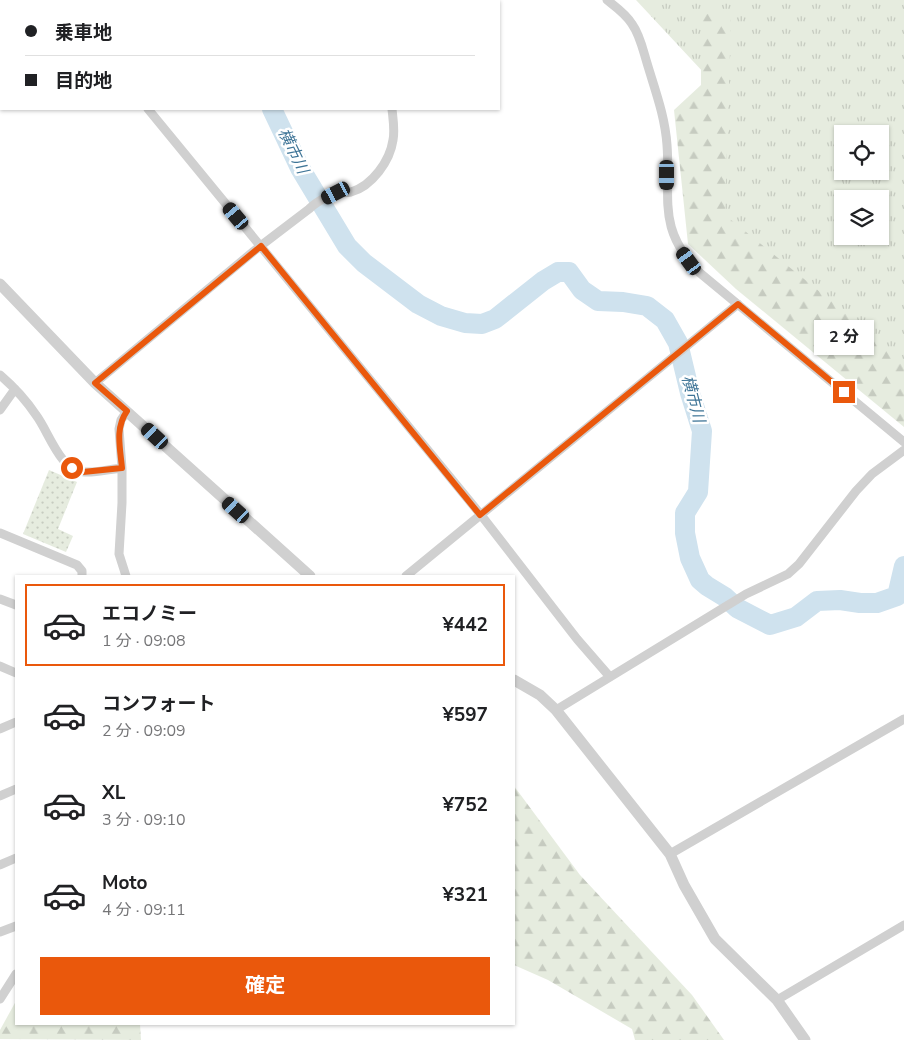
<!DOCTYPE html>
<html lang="ja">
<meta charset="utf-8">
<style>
:root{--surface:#fff;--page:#f2f2f2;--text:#202124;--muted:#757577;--line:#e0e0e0;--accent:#ea580c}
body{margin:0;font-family:"Nunito Sans","Noto Sans JP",sans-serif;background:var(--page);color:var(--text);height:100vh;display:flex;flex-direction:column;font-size:19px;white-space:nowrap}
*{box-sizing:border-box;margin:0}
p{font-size:16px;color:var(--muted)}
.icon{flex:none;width:28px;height:28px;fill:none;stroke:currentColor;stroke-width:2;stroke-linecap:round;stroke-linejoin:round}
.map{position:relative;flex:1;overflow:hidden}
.side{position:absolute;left:15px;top:575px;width:500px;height:450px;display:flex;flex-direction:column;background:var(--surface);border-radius:0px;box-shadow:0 1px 4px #0004}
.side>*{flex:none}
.guide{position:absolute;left:0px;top:0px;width:500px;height:110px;box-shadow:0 1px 4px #0004;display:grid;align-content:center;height:110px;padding:0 25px;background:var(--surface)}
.fabs{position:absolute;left:834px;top:125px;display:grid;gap:10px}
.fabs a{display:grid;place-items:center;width:55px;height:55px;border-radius:0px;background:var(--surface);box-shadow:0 1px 4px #0004;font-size:25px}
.end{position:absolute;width:22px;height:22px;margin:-11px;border:6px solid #ea580c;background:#fff;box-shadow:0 0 0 2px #fff}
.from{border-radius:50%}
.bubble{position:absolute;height:35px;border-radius:0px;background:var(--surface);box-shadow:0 1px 4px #0004;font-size:16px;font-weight:700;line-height:35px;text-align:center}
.car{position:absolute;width:15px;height:30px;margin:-15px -8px;border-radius:6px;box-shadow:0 0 4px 1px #0007;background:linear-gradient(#222 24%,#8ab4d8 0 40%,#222 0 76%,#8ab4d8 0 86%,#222 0)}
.guide b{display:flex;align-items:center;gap:18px;height:48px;font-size:19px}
.guide b+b{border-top:1px solid var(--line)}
.guide i{width:12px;height:12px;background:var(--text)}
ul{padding:9px 0 0;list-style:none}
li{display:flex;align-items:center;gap:15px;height:82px;margin:0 10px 8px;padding:0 15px;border:2px solid transparent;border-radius:0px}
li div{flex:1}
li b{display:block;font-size:19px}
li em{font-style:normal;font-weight:700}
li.active{border-color:var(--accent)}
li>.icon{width:45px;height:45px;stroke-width:1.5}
.primary-button{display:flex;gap:10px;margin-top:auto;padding:10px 25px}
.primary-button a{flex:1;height:58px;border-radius:0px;background:var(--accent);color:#fff;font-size:20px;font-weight:700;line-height:58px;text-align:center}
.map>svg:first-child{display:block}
.grass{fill:url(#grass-tufts);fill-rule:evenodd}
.forest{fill:url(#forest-firs)}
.park{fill:url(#park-dots)}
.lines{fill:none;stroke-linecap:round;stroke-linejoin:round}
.river{stroke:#cfe2ee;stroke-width:20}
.minor{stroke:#d0d0d0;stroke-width:9}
.tertiary{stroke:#d0d0d0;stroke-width:11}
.route{stroke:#ea580c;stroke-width:6}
.labels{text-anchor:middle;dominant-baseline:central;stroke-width:5;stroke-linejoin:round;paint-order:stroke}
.water-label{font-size:16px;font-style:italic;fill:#3f7597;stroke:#fff}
</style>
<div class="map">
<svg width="904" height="1040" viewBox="0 0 904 1040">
<defs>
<pattern id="grass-tufts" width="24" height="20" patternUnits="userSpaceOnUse" patternTransform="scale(1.25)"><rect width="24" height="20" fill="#e6ecdf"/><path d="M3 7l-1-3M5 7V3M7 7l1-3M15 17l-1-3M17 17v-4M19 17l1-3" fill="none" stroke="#c6cbc0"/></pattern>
<pattern id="forest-firs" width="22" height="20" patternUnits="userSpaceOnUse" patternTransform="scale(1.25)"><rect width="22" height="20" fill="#e6ecdf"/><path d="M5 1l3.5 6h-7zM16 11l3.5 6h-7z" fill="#c6cbc0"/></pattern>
<pattern id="park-dots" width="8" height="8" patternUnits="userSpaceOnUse" patternTransform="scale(1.25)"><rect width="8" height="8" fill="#e6ecdf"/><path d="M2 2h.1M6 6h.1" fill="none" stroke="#c6cbc0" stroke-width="1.8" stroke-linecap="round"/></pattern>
</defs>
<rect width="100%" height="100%" fill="#fff"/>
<!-- grass -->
<path class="grass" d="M636,0H904V373L715,220L718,88ZM842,134H880V171H842ZM842,199H880V236H842Z"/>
<!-- forest -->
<path class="forest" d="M701,13L731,17L725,215L904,360V427L736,289L688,244L674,110L701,85Z
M514,786L580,875L692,995L724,1040H635L632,1029L548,980L514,965Z
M16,1001V1024H140L141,1040L0,1039V1030Z"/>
<!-- park -->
<path class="park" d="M49,470L77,482L58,529L73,536L66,552L23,534Z"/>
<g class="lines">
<!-- river -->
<path class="river" d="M0,28L1,29
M272,109L300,168L347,246L364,263L418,304L441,316L465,323L482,324L495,319L543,281L558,272H569L582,290L598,301L623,302L647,306L665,320L678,343L690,393L702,431L698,492L685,513V533L690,558L700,580L707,586L725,597L737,608L770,625L796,617L817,601L840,600L860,603H877L897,596L904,566"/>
<!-- minor -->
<path class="minor" d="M327,0L329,1
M432,0V1
M607,0C616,7 626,14 632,24C640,35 643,50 647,63C655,90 665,116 667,145C671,200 656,228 700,273L904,442
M8,1L11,0
M394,1L404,0
M0,5L1,4
M0,42H1
M148,109L481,515L577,639L610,677
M0,375C14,387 26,400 36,415C49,432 60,471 84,472C96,473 110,469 122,468
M95,383L254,251L309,209C315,203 327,196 335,193C340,192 346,193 351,192C372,186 390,161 393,140C395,130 393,119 392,109
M0,410L15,389
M0,533L77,565L82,571V576
M126,576L119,554L122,503V468L119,429L121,420L127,411
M406,576L738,304
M0,599L16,605
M0,666L16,673
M556,710L746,594L788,574L799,564L856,491L872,474L904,450
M0,729L16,722
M0,796L16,789
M670,854L904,719
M0,865L16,858
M0,932L16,926
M0,999L16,974
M777,1000L904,925"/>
<!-- tertiary -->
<path class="tertiary" d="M0,284L95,383L310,576
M514,680L540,695L556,710L670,854L684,885L715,939L777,1000L805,1040"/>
</g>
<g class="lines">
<!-- route -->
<path class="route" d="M72,468L83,472L122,468C120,447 115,428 127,411L95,383L261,246L480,515L738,304L844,392"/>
</g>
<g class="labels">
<!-- water labels -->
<g class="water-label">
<text transform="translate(293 151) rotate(64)">横市川</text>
<text transform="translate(693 399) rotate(75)">横市川</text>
</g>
</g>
</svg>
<div class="fabs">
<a><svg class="icon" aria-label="locate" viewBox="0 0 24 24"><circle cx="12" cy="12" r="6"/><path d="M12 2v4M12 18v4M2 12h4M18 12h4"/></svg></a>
<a><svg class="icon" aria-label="layers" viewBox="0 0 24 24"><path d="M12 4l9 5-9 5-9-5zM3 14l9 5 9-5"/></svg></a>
</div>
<i class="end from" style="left:72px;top:468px"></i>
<i class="end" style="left:844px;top:392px"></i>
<div class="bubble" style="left:814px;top:320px;width:60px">2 分</div>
<i class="car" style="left:667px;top:175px;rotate:180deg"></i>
<i class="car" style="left:336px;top:193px;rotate:243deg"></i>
<i class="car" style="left:236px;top:216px;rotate:320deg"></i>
<i class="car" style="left:689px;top:261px;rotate:324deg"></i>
<i class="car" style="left:155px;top:436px;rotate:313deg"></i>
<i class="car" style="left:236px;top:510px;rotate:312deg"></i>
<div class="guide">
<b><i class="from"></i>乗車地</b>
<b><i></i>目的地</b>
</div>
<section class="side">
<ul>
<li class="active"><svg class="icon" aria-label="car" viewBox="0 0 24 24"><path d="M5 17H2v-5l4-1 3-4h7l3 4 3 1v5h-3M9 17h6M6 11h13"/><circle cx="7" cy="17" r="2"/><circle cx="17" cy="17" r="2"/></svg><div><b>エコノミー</b><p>1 分 · 09:08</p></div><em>¥442</em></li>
<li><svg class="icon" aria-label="car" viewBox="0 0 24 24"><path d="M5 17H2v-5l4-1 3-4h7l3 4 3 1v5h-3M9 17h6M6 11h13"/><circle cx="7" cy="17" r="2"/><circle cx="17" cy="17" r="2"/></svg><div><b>コンフォート</b><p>2 分 · 09:09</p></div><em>¥597</em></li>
<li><svg class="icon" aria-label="car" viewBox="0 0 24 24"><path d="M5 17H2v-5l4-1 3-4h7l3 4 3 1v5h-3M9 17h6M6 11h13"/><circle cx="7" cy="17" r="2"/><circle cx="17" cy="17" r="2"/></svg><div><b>XL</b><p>3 分 · 09:10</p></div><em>¥752</em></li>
<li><svg class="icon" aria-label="car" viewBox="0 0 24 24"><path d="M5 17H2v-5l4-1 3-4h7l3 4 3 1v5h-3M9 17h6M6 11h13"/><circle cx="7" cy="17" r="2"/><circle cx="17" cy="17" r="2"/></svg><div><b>Moto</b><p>4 分 · 09:11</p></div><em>¥321</em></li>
</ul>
<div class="primary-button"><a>確定</a></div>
</section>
</div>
